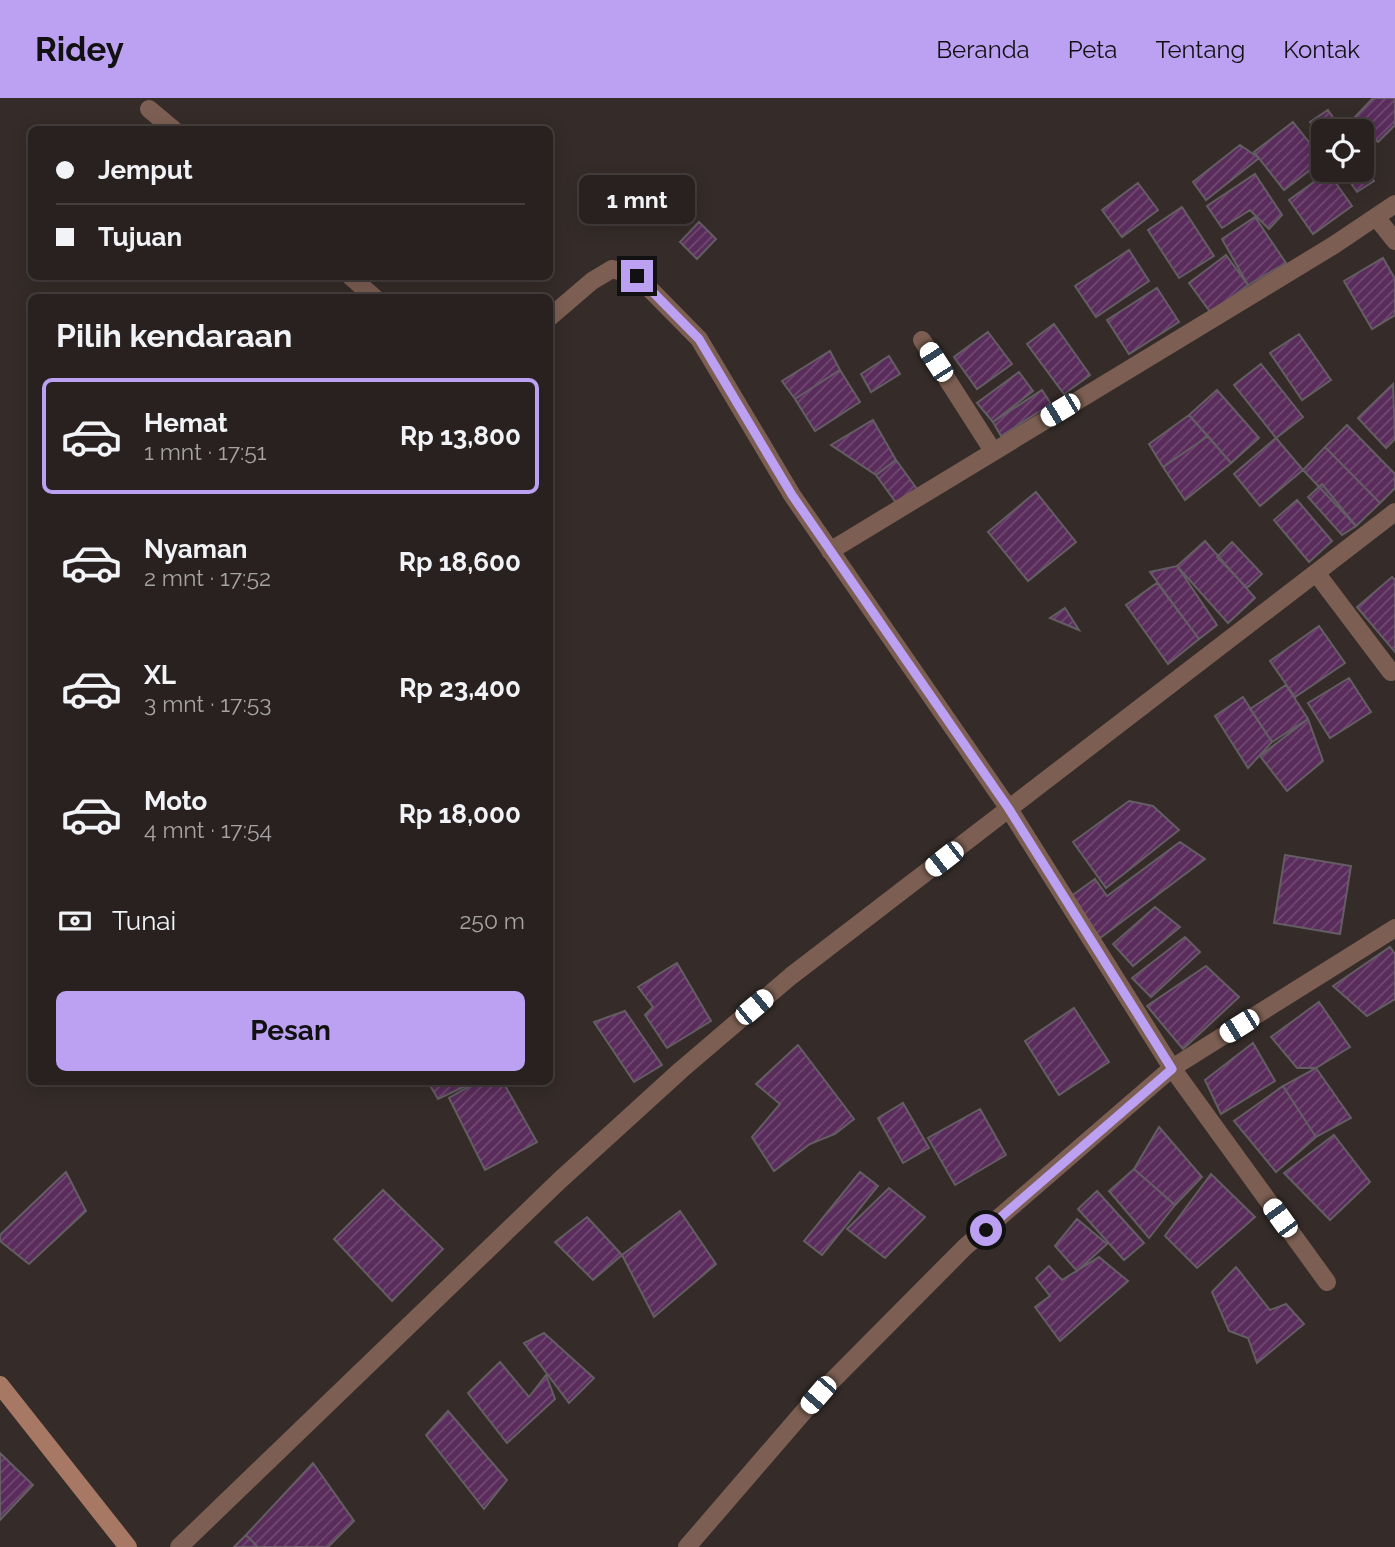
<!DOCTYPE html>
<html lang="id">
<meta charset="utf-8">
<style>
:root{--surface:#28211f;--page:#302928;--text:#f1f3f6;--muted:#a5a3a4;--line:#443e3d;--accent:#bca0f2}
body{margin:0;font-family:Raleway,sans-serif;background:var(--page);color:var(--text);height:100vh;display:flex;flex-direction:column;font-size:26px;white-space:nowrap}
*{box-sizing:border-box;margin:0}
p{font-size:23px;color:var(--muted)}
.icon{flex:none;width:38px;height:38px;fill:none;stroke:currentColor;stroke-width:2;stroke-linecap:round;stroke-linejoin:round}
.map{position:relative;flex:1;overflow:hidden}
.details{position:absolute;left:28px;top:196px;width:525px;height:791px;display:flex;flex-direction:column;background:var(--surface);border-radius:10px;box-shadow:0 4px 18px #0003,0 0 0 2px var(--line)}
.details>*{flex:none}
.banner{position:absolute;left:28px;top:28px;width:525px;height:154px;border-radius:10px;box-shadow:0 4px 18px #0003,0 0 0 2px var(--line);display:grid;align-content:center;height:154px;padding:0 28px;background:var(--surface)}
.tools{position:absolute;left:1311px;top:21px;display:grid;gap:14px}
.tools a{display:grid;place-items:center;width:63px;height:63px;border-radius:10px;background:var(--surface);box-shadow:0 4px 18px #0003,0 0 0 2px var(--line);font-size:35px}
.end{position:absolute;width:32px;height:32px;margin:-16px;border:9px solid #bca0f2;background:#111;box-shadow:0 0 0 4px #111}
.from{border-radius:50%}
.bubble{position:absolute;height:49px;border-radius:10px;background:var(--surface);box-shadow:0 4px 18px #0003,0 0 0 2px var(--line);font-size:23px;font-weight:700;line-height:49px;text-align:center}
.car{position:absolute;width:21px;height:42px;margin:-21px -10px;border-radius:9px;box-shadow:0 0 5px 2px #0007;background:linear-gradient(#fff 24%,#345 0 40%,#fff 0 76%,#345 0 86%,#fff 0)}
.banner b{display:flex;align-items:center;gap:24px;height:66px;font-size:26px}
.banner b+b{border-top:2px solid var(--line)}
.banner i{width:18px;height:18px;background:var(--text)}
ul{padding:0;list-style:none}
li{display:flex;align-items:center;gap:21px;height:116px;margin:0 14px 10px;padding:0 14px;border:4px solid transparent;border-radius:10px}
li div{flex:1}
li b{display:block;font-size:26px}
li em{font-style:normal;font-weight:700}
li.active{border-color:var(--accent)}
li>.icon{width:63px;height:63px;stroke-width:1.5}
h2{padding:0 28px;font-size:32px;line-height:84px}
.pay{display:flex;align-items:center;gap:18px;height:77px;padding:0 28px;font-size:26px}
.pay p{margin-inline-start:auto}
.action{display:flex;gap:14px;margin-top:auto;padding:14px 28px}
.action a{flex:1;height:80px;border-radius:10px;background:var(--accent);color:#111;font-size:28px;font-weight:700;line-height:80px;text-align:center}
header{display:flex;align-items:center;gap:42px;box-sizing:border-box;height:98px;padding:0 35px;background:var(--accent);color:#111}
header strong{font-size:33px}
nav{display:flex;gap:38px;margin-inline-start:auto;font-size:24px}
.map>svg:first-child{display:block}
.building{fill:url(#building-hatch);stroke:#645d64;stroke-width:2}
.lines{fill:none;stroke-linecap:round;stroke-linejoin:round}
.minor{stroke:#7c5f52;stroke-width:18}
.secondary{stroke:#a77965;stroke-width:18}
.route{stroke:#bca0f2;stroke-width:9}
</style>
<header>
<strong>Ridey</strong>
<nav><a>Beranda</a><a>Peta</a><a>Tentang</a><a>Kontak</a></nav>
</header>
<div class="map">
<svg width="1395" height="1449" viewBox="0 0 1395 1449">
<defs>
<pattern id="building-hatch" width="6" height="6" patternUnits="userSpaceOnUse" patternTransform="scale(1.75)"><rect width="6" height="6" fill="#592c5b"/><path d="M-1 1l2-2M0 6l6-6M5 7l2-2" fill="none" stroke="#714a72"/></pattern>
</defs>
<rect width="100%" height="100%" fill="#352c29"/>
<!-- building -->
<path class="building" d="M1373,0H1395V27L1378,44L1354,20Z
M1328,12L1342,33H1323V43L1310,24Z
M1293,24L1323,62L1284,92L1254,54Z
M1240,47L1259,60L1206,102L1193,84Z
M1362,63L1374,83L1357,94L1342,72H1362Z
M1328,74L1352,108L1313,136L1289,102Z
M1255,76L1282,117L1269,131L1250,112L1222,130L1207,108Z
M1138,85L1158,112L1122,139L1102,112Z
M1182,109L1214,158L1179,180L1148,132Z
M1255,119L1286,165L1248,187L1222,141Z
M699,124L716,141L697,161L680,144Z
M1129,152L1149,183L1096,219L1075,188Z
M1226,157L1248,187L1211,215L1189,185Z
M1383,160L1395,181V217L1372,231L1344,183Z
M1157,190L1179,224L1129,256L1107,222Z
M1054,226L1090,277L1064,296L1027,246Z
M988,234L1012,266L977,291L954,259Z
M1299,236L1331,282L1302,302L1270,255Z
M830,253L840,272L795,301L782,283Z
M889,258L900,276L871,294L861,276Z
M1261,266L1303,319L1276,340L1234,287Z
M840,272L860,304L815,333L795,301Z
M1019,274L1033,293L993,324L977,305Z
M1393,286L1395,341L1386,350L1358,320Z
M1042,292L1051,306L1001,338L993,324Z
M1217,292L1259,340L1231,365L1189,317Z
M1189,317L1208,338L1163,369L1149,346Z
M873,322L896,362L876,377L831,347Z
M1347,327L1395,376V390L1380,405L1325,349Z
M1208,338L1231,365L1185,402L1163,369Z
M1276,340L1303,372L1260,408L1234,376Z
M1325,349L1380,405L1356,428L1303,372Z
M896,362L917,391L897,406L876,377Z
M1322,386L1356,428L1342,437L1308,399Z
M1036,394L1076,444L1028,483L988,434Z
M1297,402L1332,443L1309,464L1274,422Z
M1205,443L1255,500L1228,525L1177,468Z
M1232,444L1262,476L1247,490L1217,459Z
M1177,468L1217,527L1199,541L1150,474Z
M1392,479L1395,482V554L1357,509Z
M1157,485L1199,541L1168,566L1126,507Z
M1065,510L1079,532L1050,520Z
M1319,528L1345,565L1295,599L1270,563Z
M1349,580L1371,614L1330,640L1308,605Z
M1286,587L1308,621L1272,644L1250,611Z
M1243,599L1272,644L1248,670L1215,618Z
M1308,621L1323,663L1287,693L1260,658Z
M1129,703L1153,708L1179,732L1106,790L1073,744Z
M1180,744L1205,761L1100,840L1070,799L1095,781L1107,798Z
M1285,757L1351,768L1340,836L1274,825Z
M1155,809L1180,829L1133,868L1113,846Z
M1185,839L1200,854L1151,899L1132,880Z
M1390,849L1395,856V901L1367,918L1333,888Z
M677,865L711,923L667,950L645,917L653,909L638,889Z
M1206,868L1239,899L1183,951L1147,908Z
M1319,904L1350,949L1316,970H1297L1271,939Z
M1074,910L1109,964L1059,997L1025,943Z
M625,913L662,967L634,984L594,924Z
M1253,945L1275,983L1221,1016L1205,982Z
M798,947L854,1021L835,1036L810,1046L774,1073L752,1039L780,1006L756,986Z
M1316,970L1351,1020L1316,1039L1283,988Z
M428,984H474L438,1001Z
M477,984H503L537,1044L485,1072L449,1000Z
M1283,988L1316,1039L1276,1074L1234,1023Z
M903,1005L929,1050L903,1065L878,1020Z
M980,1011L1006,1057L955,1087L928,1040Z
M1159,1029L1202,1079L1175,1107L1134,1071Z
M1334,1037L1370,1084L1330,1122L1284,1075Z
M1134,1071L1175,1107L1149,1140L1109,1093Z
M66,1074L86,1113L29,1166L0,1143V1137Z
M860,1074L878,1088L822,1157L804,1143Z
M1211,1076L1255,1119L1197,1170L1165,1138Z
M889,1090L925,1119L885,1160L847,1131Z
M383,1092L443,1151L392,1203L334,1141Z
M1097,1093L1144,1145L1124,1162L1078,1111Z
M680,1113L716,1166L654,1219L622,1157Z
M587,1119L622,1157L593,1182L555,1144Z
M1077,1121L1107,1146L1077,1173L1055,1148Z
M1099,1159L1128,1183L1060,1243L1035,1209L1050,1198L1036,1180L1049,1168L1062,1182Z
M1236,1169L1270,1212L1286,1206L1304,1226L1257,1265L1248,1240L1229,1233L1212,1194Z
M544,1235L594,1280L569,1305L524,1245Z
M500,1264L529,1299L546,1277L555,1301L507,1345L468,1295Z
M448,1313L507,1382L484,1411L426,1337Z
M0,1355L33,1387L0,1422Z
M313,1365L354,1423L328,1449H258L246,1437Z
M246,1437L258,1449H234Z"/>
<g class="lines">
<!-- minor -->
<path class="minor" d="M149,11L174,32
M1376,119L1395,143
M350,178L375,200
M550,219L592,183L612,171L637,178L699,241L792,397L1009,711L1172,970L1327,1184
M922,242L993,353
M830,453L1334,147L1395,106
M1317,476L1391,574
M179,1449L559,1083L681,972L791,878L1395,414
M687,1449L818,1297L965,1149L1172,970L1395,830"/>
<!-- secondary -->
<path class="secondary" d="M0,1287L128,1449"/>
</g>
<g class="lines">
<!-- route -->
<path class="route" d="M637,178L699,241L792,397L1009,711L1172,971L986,1132"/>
</g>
</svg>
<div class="tools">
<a><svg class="icon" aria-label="locate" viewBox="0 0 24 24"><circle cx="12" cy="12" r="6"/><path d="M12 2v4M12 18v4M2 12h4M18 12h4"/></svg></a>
</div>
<i class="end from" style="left:986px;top:1132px"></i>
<i class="end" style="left:637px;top:178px"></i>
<div class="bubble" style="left:579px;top:77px;width:116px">1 mnt</div>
<i class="car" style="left:936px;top:264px;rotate:327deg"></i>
<i class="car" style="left:1060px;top:312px;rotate:239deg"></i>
<i class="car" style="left:944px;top:761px;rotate:232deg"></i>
<i class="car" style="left:754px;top:909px;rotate:50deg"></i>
<i class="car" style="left:1239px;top:928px;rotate:238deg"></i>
<i class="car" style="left:1280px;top:1120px;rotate:324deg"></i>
<i class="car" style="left:818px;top:1297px;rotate:221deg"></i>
<div class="banner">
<b><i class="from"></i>Jemput</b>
<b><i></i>Tujuan</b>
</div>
<section class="details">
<h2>Pilih kendaraan</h2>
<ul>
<li class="active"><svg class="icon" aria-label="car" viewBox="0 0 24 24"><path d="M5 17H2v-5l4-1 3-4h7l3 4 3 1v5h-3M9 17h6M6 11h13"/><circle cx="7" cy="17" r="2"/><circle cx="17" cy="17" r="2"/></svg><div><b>Hemat</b><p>1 mnt · 17:51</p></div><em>Rp 13,800</em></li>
<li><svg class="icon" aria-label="car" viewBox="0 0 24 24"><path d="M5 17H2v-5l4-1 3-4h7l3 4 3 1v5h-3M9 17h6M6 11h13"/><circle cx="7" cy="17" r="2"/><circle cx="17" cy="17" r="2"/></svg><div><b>Nyaman</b><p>2 mnt · 17:52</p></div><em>Rp 18,600</em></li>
<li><svg class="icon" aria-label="car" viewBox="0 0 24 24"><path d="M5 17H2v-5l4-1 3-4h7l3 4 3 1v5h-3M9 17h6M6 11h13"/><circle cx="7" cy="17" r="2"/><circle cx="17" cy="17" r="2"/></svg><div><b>XL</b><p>3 mnt · 17:53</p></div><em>Rp 23,400</em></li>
<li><svg class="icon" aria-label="car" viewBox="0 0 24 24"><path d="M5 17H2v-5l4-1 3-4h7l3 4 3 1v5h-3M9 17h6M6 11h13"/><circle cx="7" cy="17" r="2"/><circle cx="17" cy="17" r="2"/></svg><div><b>Moto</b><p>4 mnt · 17:54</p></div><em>Rp 18,000</em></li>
</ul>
<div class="pay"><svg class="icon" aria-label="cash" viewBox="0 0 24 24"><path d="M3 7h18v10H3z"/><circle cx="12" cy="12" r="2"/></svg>Tunai<p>250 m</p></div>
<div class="action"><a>Pesan</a></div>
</section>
</div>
